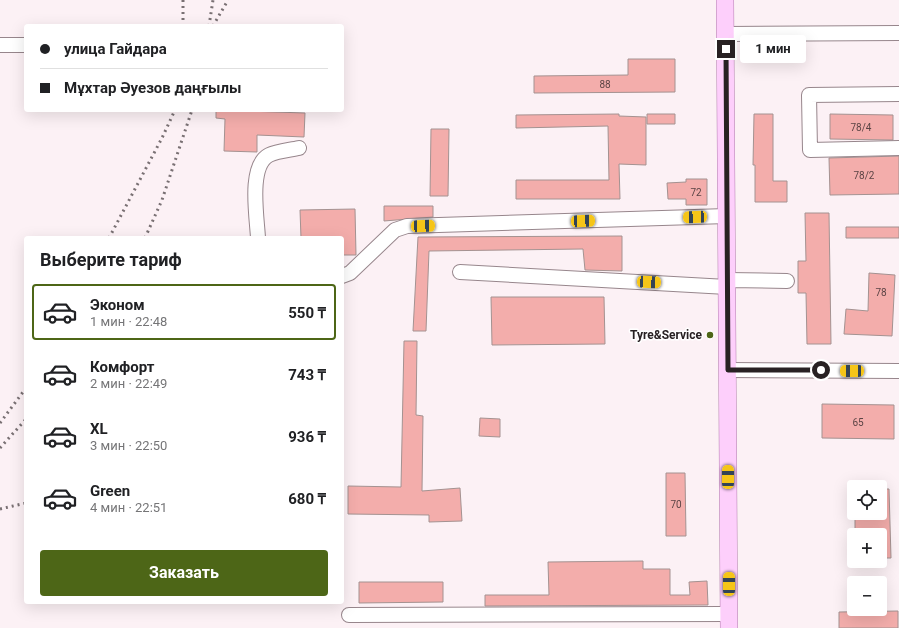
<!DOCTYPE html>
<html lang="ru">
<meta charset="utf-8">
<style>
:root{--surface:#fff;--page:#f6f6f6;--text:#202124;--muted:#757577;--line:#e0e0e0;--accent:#4d6617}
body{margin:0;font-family:Roboto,sans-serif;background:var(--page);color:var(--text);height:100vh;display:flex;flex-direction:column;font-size:15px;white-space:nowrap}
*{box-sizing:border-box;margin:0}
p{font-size:13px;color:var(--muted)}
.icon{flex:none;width:22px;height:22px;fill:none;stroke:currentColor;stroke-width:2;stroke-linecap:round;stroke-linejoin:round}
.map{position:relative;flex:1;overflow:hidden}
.panel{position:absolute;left:24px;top:236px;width:320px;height:368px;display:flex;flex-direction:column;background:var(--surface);border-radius:4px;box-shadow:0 4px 16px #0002}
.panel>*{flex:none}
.banner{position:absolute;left:24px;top:24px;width:320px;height:88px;border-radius:4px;box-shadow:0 4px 16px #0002;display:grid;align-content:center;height:88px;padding:0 16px;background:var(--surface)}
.tools{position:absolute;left:847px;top:480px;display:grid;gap:8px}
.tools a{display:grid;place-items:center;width:40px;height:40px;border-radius:4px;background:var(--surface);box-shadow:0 4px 16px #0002;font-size:20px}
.end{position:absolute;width:18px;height:18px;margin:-9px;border:5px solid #282123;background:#fff;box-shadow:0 0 0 2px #fff}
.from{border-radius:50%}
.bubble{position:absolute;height:28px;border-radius:4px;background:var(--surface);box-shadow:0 4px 16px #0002;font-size:13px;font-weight:700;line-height:28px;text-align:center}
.car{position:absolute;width:12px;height:24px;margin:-12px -6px;border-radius:5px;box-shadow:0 0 3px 1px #0007;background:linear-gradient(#f5c518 24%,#345 0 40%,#f5c518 0 76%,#345 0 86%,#f5c518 0)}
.banner b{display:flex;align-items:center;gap:14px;height:38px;font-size:15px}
.banner b+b{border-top:1px solid var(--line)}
.banner i{width:10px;height:10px;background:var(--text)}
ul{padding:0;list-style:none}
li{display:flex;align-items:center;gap:12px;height:56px;margin:0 8px 6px;padding:0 8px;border:2px solid transparent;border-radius:4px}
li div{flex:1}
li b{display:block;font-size:15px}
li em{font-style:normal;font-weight:700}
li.on{border-color:var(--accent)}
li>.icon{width:36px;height:36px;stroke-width:1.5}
h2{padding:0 16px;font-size:18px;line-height:48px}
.primary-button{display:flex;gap:8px;margin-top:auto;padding:8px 16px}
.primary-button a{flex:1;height:46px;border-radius:4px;background:var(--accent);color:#fff;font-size:16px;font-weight:700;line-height:46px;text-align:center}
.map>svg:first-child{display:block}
.building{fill:#f3adab;stroke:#a49291}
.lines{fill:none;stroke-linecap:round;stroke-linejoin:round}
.minor-casing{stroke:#97868c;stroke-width:16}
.major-casing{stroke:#b27dad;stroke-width:18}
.minor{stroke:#fff;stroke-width:14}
.major{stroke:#fdcffb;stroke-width:17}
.rail{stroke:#797073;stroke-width:3;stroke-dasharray:2 4;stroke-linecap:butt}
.route{stroke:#282123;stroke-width:5}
.poi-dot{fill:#4d6617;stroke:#fff;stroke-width:1.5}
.labels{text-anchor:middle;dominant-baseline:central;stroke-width:3;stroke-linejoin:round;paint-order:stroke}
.number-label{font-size:10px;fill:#5b4445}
.poi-label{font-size:12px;font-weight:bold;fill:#282123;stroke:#fff;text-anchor:end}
</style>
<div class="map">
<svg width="899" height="628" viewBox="0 0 899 628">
<rect width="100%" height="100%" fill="#fcf1f5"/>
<!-- building -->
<path class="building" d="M628,59H675V92L534,93V76L628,75Z
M216,110L305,113L304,137L257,135V152L224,151L225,119L216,118Z
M619,114V116L646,117V165L619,164L620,199H516V180H609L608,126L516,128V115Z
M647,114H675V124H647Z
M754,114H773V181H787V202H755V165H753Z
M830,114L893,115V140L830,139Z
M431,129H449L448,196H430Z
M899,156V194L830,195L829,158Z
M686,179H707V205H686V199H668L667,183L686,182Z
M384,206H433V217L384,221Z
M355,209L356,255H342V238H301L300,210Z
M805,213H829L831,344H807L806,293H798V261H806Z
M846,227H899V238H846Z
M622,236V271L585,270L583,249L429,251L426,331H413L418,237Z
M869,273L895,275L892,336L844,334L846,309L868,311Z
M491,297H604L605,344L492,345Z
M404,341H417L416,415L423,416L422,491L460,488L462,521L429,522V515L348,514V486L401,487Z
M822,404L894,405V439L822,438Z
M480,418L500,419V437L479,436Z
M666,473H685L686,536H666Z
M880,489H889L891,558H880V535H855V513H880Z
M643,561V569H670V595H690L689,582L707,581L708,605L485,606V595H549L548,562Z
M359,582H443V602L359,603Z
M898,611V628H839V612Z"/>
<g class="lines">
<defs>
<path id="minor" d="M726,34L899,33
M0,45H26
M899,94L809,95L810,150L899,148
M258,238C257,217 248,166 269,155C277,151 290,150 299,148
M460,272L727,287
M342,276L350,273L395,230L407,226L727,216
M727,280L787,281
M728,370L899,371
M349,615L729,614"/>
<path id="major" d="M725,0L729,628"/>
</defs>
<!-- minor casing -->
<use href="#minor" class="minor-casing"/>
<!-- major casing -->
<use href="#major" class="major-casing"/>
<!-- minor -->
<use href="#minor" class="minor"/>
<!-- major -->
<use href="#major" class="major"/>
<!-- rail -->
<path class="rail" d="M183,26V0
M209,26L213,0
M213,26L228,0
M109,238L162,138L175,110
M145,238L162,200L192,110
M0,423L26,388
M0,448L26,419
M0,509L26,503"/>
</g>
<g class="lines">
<!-- route -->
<path class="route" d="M726,49L728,370H821"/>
</g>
<!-- markers -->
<circle class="poi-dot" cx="710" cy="335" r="4"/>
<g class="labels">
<!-- number labels -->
<g class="number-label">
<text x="605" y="84">88</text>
<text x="861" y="127">78/4</text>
<text x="864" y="175">78/2</text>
<text x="696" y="192">72</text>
<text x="881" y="292">78</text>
<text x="858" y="422">65</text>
<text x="676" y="504">70</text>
</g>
<!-- poi labels -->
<g class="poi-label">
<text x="702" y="335">Tyre&amp;Service</text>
</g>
</g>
</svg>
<div class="tools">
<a><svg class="icon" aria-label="locate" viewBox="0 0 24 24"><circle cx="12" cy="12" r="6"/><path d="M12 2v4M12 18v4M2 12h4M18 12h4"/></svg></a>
<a>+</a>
<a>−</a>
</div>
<i class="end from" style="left:821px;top:370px"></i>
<i class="end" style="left:726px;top:49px"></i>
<div class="bubble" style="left:740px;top:35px;width:66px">1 мин</div>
<i class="car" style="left:695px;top:217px;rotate:268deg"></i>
<i class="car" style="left:583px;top:221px;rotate:88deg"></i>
<i class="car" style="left:423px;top:226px;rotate:88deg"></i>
<i class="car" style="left:649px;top:282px;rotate:93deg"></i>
<i class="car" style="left:852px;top:371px;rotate:270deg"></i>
<i class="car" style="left:728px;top:477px;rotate:0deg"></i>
<i class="car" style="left:729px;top:584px;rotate:0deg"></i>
<div class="banner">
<b><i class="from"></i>улица Гайдара</b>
<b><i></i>Мұхтар Әуезов даңғылы</b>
</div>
<section class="panel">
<h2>Выберите тариф</h2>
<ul>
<li class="on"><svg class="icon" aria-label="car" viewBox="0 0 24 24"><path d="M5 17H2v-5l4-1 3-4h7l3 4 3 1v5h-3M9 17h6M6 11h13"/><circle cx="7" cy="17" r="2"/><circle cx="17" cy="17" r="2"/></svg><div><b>Эконом</b><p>1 мин · 22:48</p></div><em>550 ₸</em></li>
<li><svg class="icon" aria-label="car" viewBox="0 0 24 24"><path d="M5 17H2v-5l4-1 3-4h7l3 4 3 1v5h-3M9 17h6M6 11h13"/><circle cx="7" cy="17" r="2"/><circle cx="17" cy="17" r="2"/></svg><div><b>Комфорт</b><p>2 мин · 22:49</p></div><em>743 ₸</em></li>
<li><svg class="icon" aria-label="car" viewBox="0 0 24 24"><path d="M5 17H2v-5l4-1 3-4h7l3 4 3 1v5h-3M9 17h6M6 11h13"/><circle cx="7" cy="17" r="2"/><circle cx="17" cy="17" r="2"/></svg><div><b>XL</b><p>3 мин · 22:50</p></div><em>936 ₸</em></li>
<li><svg class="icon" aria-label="car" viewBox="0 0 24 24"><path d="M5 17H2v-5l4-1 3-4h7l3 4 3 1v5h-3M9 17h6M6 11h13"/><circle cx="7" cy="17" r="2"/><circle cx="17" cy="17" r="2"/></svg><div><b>Green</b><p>4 мин · 22:51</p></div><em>680 ₸</em></li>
</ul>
<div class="primary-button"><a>Заказать</a></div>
</section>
</div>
